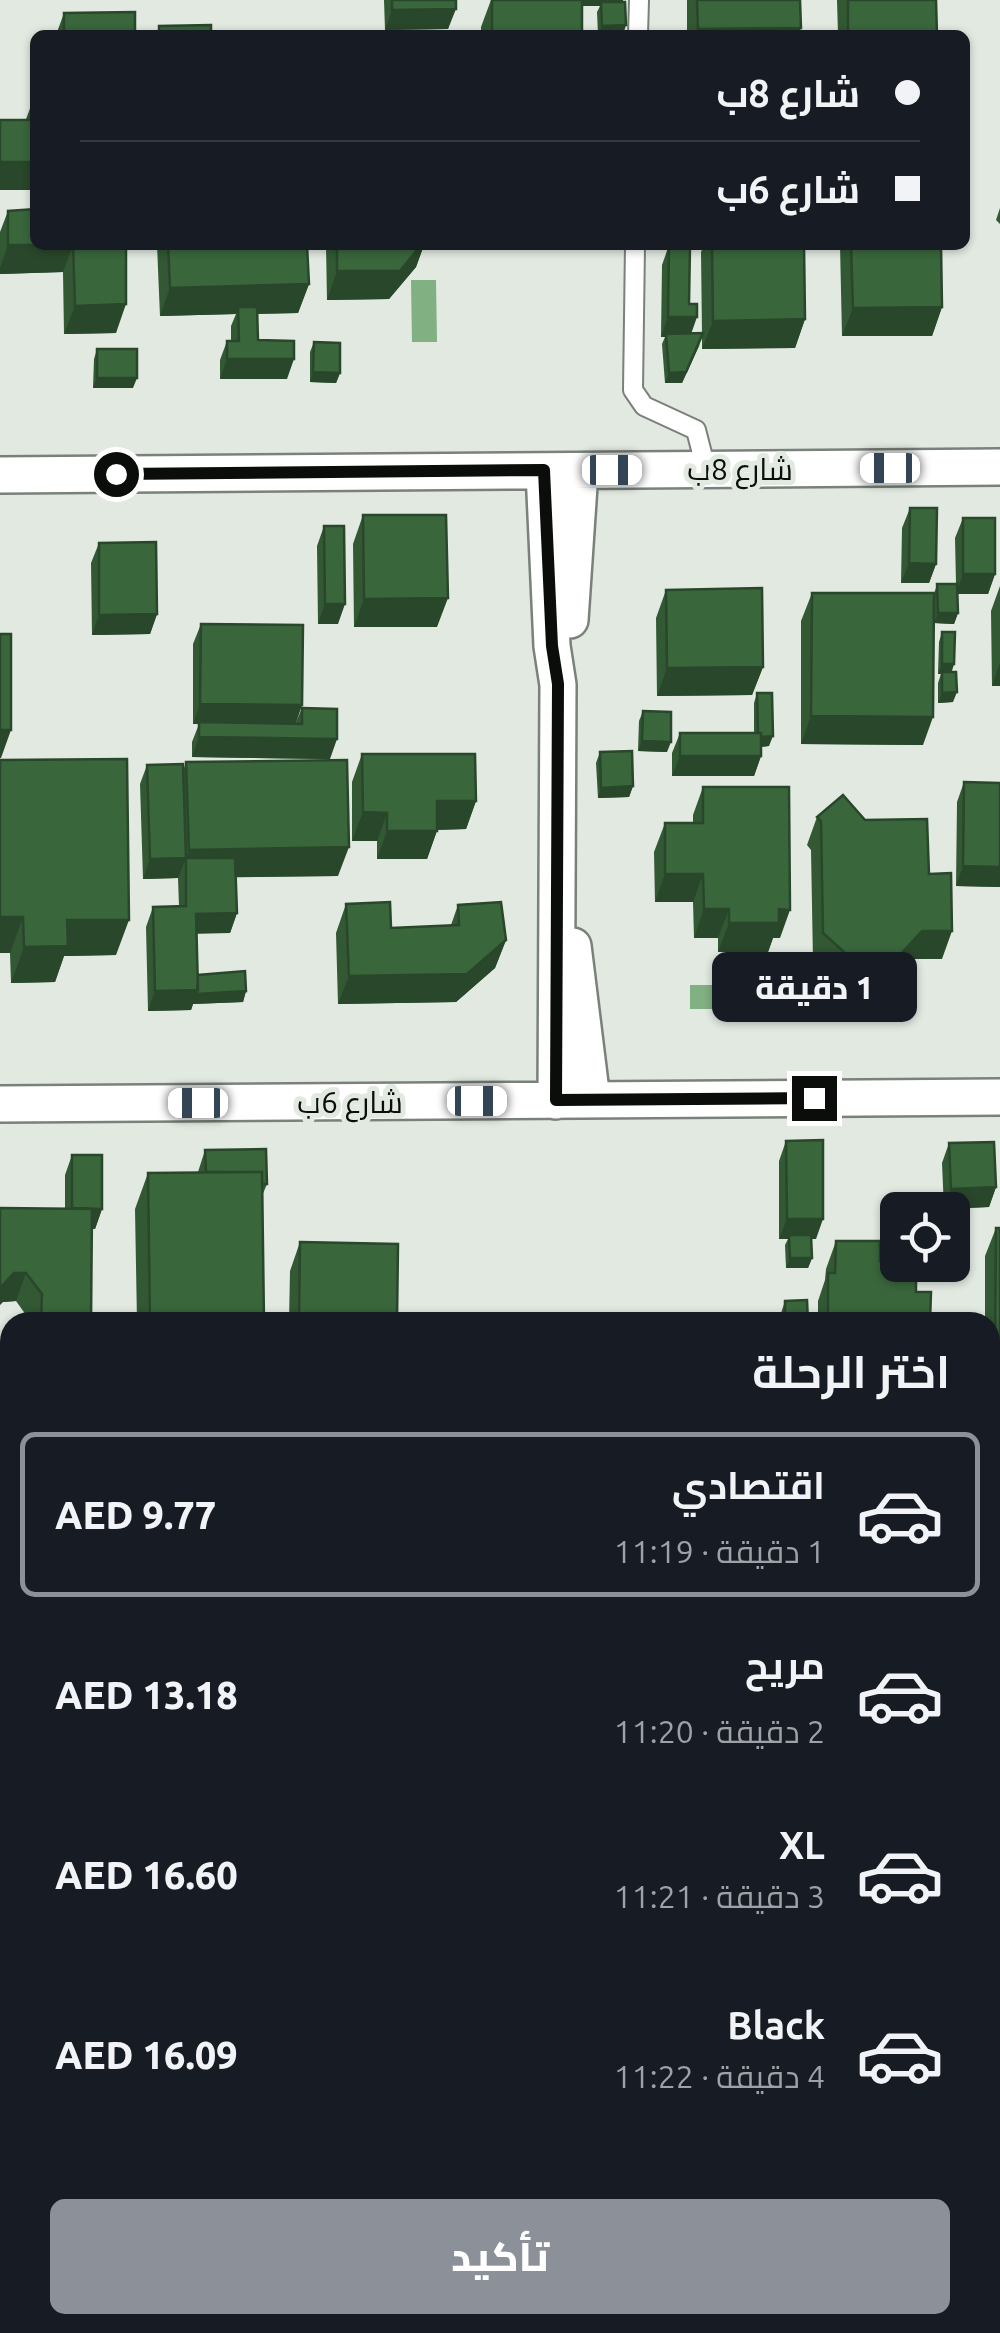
<!DOCTYPE html>
<html lang="ar">
<meta charset="utf-8">
<style>
:root{--surface:#171b24;--page:#20242c;--text:#f1f3f6;--muted:#9ea1a6;--line:#363941;--accent:#8c9099}
body{margin:0;font-family:Ubuntu,Cairo,sans-serif;background:var(--page);color:var(--text);direction:rtl;height:100vh;display:flex;flex-direction:column;font-size:38px;white-space:nowrap}
*{box-sizing:border-box;margin:0}
p{font-size:32px;color:var(--muted)}
.icon{flex:none;width:55px;height:55px;fill:none;stroke:currentColor;stroke-width:2;stroke-linecap:round;stroke-linejoin:round}
.map{position:relative;flex:1;overflow:hidden;direction:ltr}
.side{position:absolute;left:0px;top:1312px;width:1000px;height:1022px;display:flex;flex-direction:column;background:var(--surface);border-radius:30px 30px 0 0;box-shadow:0 2px 8px #0004;direction:rtl}
.side>*{flex:none}
.guide{position:absolute;left:30px;top:30px;width:940px;height:220px;border-radius:15px;box-shadow:0 2px 8px #0004;direction:rtl;display:grid;align-content:center;height:220px;padding:0 50px;background:var(--surface)}
.fabs{position:absolute;left:880px;top:1192px;display:grid;gap:20px}
.fabs a{display:grid;place-items:center;width:90px;height:90px;border-radius:15px;background:var(--surface);box-shadow:0 2px 8px #0004;font-size:50px}
.end{position:absolute;width:45px;height:45px;margin:-22px;border:12px solid #0a0d0a;background:#fff;box-shadow:0 0 0 5px #fff}
.from{border-radius:50%}
.bubble{position:absolute;height:70px;border-radius:15px;background:var(--surface);box-shadow:0 2px 8px #0004;font-size:32px;font-weight:800;line-height:70px;text-align:center;direction:rtl}
.car{position:absolute;width:30px;height:60px;margin:-30px -15px;border-radius:12px;box-shadow:0 0 8px 2px #0007;background:linear-gradient(#fff 24%,#345 0 40%,#fff 0 76%,#345 0 86%,#fff 0)}
.guide b{display:flex;align-items:center;gap:35px;height:95px;font-size:38px}
.guide b+b{border-top:2px solid var(--line)}
.guide i{width:25px;height:25px;background:var(--text)}
ul{padding:0;list-style:none}
li{display:flex;align-items:center;gap:30px;height:165px;margin:0 20px 15px;padding:0 30px;border:5px solid transparent;border-radius:15px}
li div{flex:1}
li b{display:block;font-size:38px}
li em{font-style:normal;font-weight:800}
li.current{border-color:var(--accent)}
li>.icon{width:90px;height:90px;stroke-width:1.5}
h2{padding:0 50px;font-size:45px;line-height:120px}
.primary-button{display:flex;gap:20px;margin-top:auto;padding:20px 50px}
.primary-button a{flex:1;height:115px;border-radius:15px;background:var(--accent);color:#fff;font-size:40px;font-weight:800;line-height:115px;text-align:center}
.map>svg:first-child{display:block}
.water{fill:#81b082}
.lines{fill:none;stroke-linecap:round;stroke-linejoin:round}
.service-casing{stroke:#7a817a;stroke-width:22}
.minor-casing{stroke:#7a817a;stroke-width:40}
.service{stroke:#fff;stroke-width:18}
.minor{stroke:#fff;stroke-width:35}
.wall{fill:#325834}
.shaded-wall{fill:#29472a}
.building{fill:#3a663c;stroke:#29472a;stroke-width:2.5}
.route{stroke:#0a0d0a;stroke-width:12}
.labels{text-anchor:middle;dominant-baseline:central;stroke-width:10;stroke-linejoin:round;paint-order:stroke}
.street-label{font-size:30px;fill:#0a0d0a;stroke:#e1e9e1}
</style>
<div class="map">
<svg width="1000" height="2333" viewBox="0 0 1000 2333">
<rect width="100%" height="100%" fill="#e1e9e1"/>
<!-- water -->
<path class="water" d="M411,280H436L437,342H412Z
M725,978H750V1009H690V985H724Z"/>
<g class="lines">
<defs>
<path id="service" d="M638,35L639,0
M635,245L633,390L644,406L696,430L706,469"/>
<path id="minor" d="M544,471L552,646L558,685L556,1101
M0,475L1000,467
M570,620L580,471
M573,946L592,1100
M0,1104L1000,1097
M990,1708H1000
M0,1719H10
M990,2286H1000
M0,2297H10"/>
</defs>
<!-- service casing -->
<use href="#service" class="service-casing"/>
<!-- minor casing -->
<use href="#minor" class="minor-casing"/>
<!-- service -->
<use href="#service" class="service"/>
<!-- minor -->
<use href="#minor" class="minor"/>
</g>
<!-- wall -->
<path class="wall" d="M384,0H456L448,29L385,30Z
M491,0H623V35H598L597,12L600,6H582V35H481V27Z
M687,0H800L798,35H687Z
M837,0H936L937,35H838Z
M64,13L135,35H56Z
M32,103H35V190H0Z
M1000,208V224L996,220Z
M8,211L126,245L116,333L64,334L63,272L0,274V232Z
M157,245H307L309,284L298,313L258,314V340L287,379H220V360L227,341H231V326L236,314L160,316Z
M326,245H424L416,267L389,299L327,300Z
M669,245L689,304L691,334L702,333L701,252L704,245H804L805,319L795,348L702,349V337L682,383H665L662,344L665,337H661L662,265Z
M840,245H941L942,307L932,336H842Z
M314,342L340,373L336,383L310,382V352Z
M97,349L133,388H93L94,359Z
M910,508L936,564L929,583H901L902,528Z
M363,515L437,627H354L353,544Z
M963,518L995,574L988,594H957L958,613L954,624L934,623V594L937,584H956L955,538Z
M324,526L338,624H318L317,546Z
M99,543L157,614L150,634L92,635L91,563Z
M1000,586V686H992L991,611Z
M666,590L763,667L752,695L657,696L656,618Z
M812,593L923,745L801,744V621Z
M201,624L302,705L295,724L302,708L330,759L192,757V742L199,724H193V644Z
M942,632L954,664L951,672L953,702L938,703V683L941,674H938L939,642Z
M757,693L769,746L761,747V756L754,776H672V753L680,733H754V703Z
M643,711L667,752L638,751L639,721Z
M600,752L633,786L629,797L598,798L596,763Z
M362,754L476,801L466,829L437,830L427,859H377V841H352V782Z
M0,760L116,955L64,956L55,982L11,983L10,953H0Z
M186,762L338,876L236,877L237,913L230,933H197L198,975L246,991L243,1002L193,1004L191,1010L148,1011L146,927L153,907L179,906L178,878L143,879L140,784L147,765L183,771Z
M964,782L1000,783V887L956,886L957,802Z
M703,787L780,938H773L768,952H718V938H694L693,902H655L654,852L665,823H693V815Z
M817,817L865,820L929,874L942,959H911L865,1009L813,961L811,850L807,845Z
M346,904L391,928L451,925L458,905L506,940L495,968L456,1002L338,1004L336,933Z
M786,1141L816,1239H811L812,1258L808,1268H786L785,1245L788,1239H779V1161Z
M949,1143L996,1187L989,1207L944,1209L942,1163Z
M205,1150L267,1184L262,1196L264,1322H137L135,1209L148,1173L198,1172Z
M72,1155L102,1209L95,1229H91V1322H31L16,1301L3,1302L65,1208V1175Z
M898,1215V1249H894L895,1221Z
M996,1228L1000,1380H990V1322H985V1256Z
M836,1241L880,1261L916,1292L930,1322H818V1301L825,1280L826,1269Z
M300,1242L397,1322H289L290,1271Z
M785,1301L808,1322H778Z
M1000,1433V1501L991,1489L990,1470V1461Z
M10,1437V1537H1Z"/>
<!-- shaded-wall -->
<path class="shaded-wall" d="M579,0H623L620,6L601,2L600,6H576Z
M456,9L448,29L385,30L392,10Z
M626,25L623,35H598L602,26Z
M801,28L798,35H696L698,29Z
M0,162H35V190H0Z
M8,245H73L63,272L0,274V268Z
M421,245H424L416,267L389,299L327,300L337,271Z
M309,284L298,313L239,314L238,307L236,314L160,316L170,288Z
M126,304L116,333L64,334L75,306Z
M942,307L932,336H842L853,308Z
M668,317H697L690,337L666,334L665,337H661Z
M805,319L795,348L702,349L713,321Z
M700,344L682,383H665L669,373Z
M227,359H294L287,379H220Z
M313,372L340,373L336,383L310,382Z
M97,378H137L133,388H93Z
M909,563L936,564L929,583H901Z
M963,574H995L988,594H956Z
M448,598L437,627H354L364,599Z
M325,604H345L338,624H318Z
M938,613H958L954,624L934,623Z
M157,614L150,634L92,635L99,615Z
M1000,663V686H992Z
M942,664H954L951,674H938Z
M763,667L752,695L657,696L667,668Z
M957,692L953,702L938,703L942,693Z
M200,704L302,705L295,725L193,724Z
M811,716L933,717L923,745L801,744Z
M0,730H11L1,758H0Z
M773,736L769,746L754,747L758,737Z
M199,737L337,739L330,759L192,757Z
M642,741L671,742L667,752L638,751Z
M680,756H761L754,776H672Z
M633,786L629,797L598,798L601,788Z
M437,801H476L466,829L427,830Z
M363,812L387,813L377,841H352Z
M387,831H437L427,859H377Z
M349,847L338,876L186,878V858L189,850Z
M186,858L178,878L143,879L150,859Z
M963,866L1000,867V887L956,886Z
M665,874H703L693,902H655Z
M704,909H729L718,938H694Z
M779,909L790,910L780,938H773L768,952H718L729,923Z
M237,913L230,933L189,934L196,914Z
M0,917H23L10,953H0Z
M67,920H129L116,955L64,956L55,982L11,983L24,947Z
M922,931H952L942,959H911L865,1009L876,981Z
M506,940L495,968L456,1002L338,1004L349,976Z
M198,990L246,991L243,1002L193,1004L191,1010L148,1011L155,991Z
M996,1187L989,1207L944,1209L951,1189Z
M72,1209H102L95,1229H65Z
M787,1219H823L816,1239H789V1235L788,1239H779Z
M790,1258H812L808,1268H786Z
M14,1273H26L16,1301L3,1302L0,1305V1288Z
M995,1351L1000,1352V1380H990V1364Z
M0,1487L10,1488V1495L2,1516H0Z
M10,1512V1537H1Z
M0,2068H10V2096H0Z
M1000,2073V2101L990,2102V2074Z"/>
<!-- building -->
<path class="building" d="M392,0H456V9L392,10Z
M492,0H582V35H492Z
M697,0H800L801,28L698,29Z
M848,0H936L937,35H848Z
M601,2H625L626,25L602,26Z
M135,12V35H64V13Z
M211,25V35H159V26Z
M32,103H35V120H32Z
M0,120H35V162H0Z
M35,209V245H8V211Z
M73,245H126V304L75,306Z
M168,245H307L309,284L170,288Z
M337,245H421L400,271H337Z
M669,245L690,246L689,304H697V317H668Z
M712,245H804L805,319L713,321Z
M851,245H941L942,307L853,308Z
M238,307H257L258,340L294,341V359H227V341H239Z
M703,333L686,372L669,373L666,334Z
M314,342L340,343V373L313,372Z
M97,349H137V378H97Z
M910,508H937L936,564L909,563Z
M363,515H446L448,598L364,599Z
M963,518H995V574H963Z
M324,526H344L345,604H325Z
M156,542L157,614L99,615V543Z
M937,584H957L958,613H938Z
M762,588L763,667L667,668L666,590Z
M812,593H934L933,717L811,716Z
M201,624L303,625L302,705L200,704Z
M942,632H955L954,664H942Z
M0,634H11V730H0Z
M942,672H956L957,692L942,693Z
M757,693H772L773,736L761,737V733H758Z
M302,708L337,709V739L199,737V722L302,724Z
M643,711L671,712V742L642,741Z
M680,733H761V756H680Z
M632,751L633,786L601,788L600,752Z
M362,754H475L476,801H437V831H387V813L363,812Z
M127,759L129,920H67L68,946L24,947L23,917H0V760Z
M347,760L349,847L189,850L186,762Z
M183,764L186,858L150,859L147,765Z
M964,782L1000,783V867L963,866Z
M703,787H789L790,910L779,909V923H729V909H704L703,874H665V823H703Z
M843,795L865,820L927,819L929,874L951,873L952,931H922L876,981L823,933L821,821L817,817Z
M186,858H235L237,913L196,914L198,990L155,991L153,907L186,906Z
M390,902L391,928L459,925L458,905L501,902L506,940L467,974L349,976L346,904Z
M245,971L246,991L197,994L198,975Z
M823,1140V1219H787L786,1141Z
M994,1142L996,1187L951,1189L949,1143Z
M266,1149L267,1184H262V1172H206L205,1150Z
M72,1155H102V1209L72,1208Z
M262,1172L264,1322H150L148,1173Z
M0,1208L92,1209L91,1322H41L42,1294L26,1273H14L0,1288Z
M996,1228H1000V1352L995,1351Z
M789,1235H811L812,1258H790Z
M836,1241H880V1261H893L916,1282V1292H931L930,1322H828V1273H835Z
M300,1242L398,1244L397,1322H299Z
M807,1300L808,1322H785V1301Z
M0,1436L10,1437V1488L0,1487Z
M10,1977V2068H0V1978Z
M990,1980H1000V2073L990,2074Z"/>
<g class="lines">
<!-- route -->
<path class="route" d="M116,474L544,470L552,646L558,684L556,1100L814,1098"/>
</g>
<g class="labels">
<!-- street labels -->
<g class="street-label">
<text x="740" y="469">شارع 8ب</text>
<text x="350" y="1102">شارع 6ب</text>
</g>
</g>
</svg>
<div class="fabs">
<a><svg class="icon" aria-label="locate" viewBox="0 0 24 24"><circle cx="12" cy="12" r="6"/><path d="M12 2v4M12 18v4M2 12h4M18 12h4"/></svg></a>
</div>
<i class="end from" style="left:116px;top:474px"></i>
<i class="end" style="left:814px;top:1098px"></i>
<div class="bubble" style="left:712px;top:952px;width:205px">1 دقيقة</div>
<i class="car" style="left:890px;top:468px;rotate:270deg"></i>
<i class="car" style="left:612px;top:470px;rotate:90deg"></i>
<i class="car" style="left:477px;top:1101px;rotate:90deg"></i>
<i class="car" style="left:198px;top:1103px;rotate:270deg"></i>
<div class="guide">
<b><i class="from"></i>شارع 8ب</b>
<b><i></i>شارع 6ب</b>
</div>
<section class="side">
<h2>اختر الرحلة</h2>
<ul>
<li class="current"><svg class="icon" aria-label="car" viewBox="0 0 24 24"><path d="M5 17H2v-5l4-1 3-4h7l3 4 3 1v5h-3M9 17h6M6 11h13"/><circle cx="7" cy="17" r="2"/><circle cx="17" cy="17" r="2"/></svg><div><b>اقتصادي</b><p>1 دقيقة · 11:19</p></div><em>AED 9.77</em></li>
<li><svg class="icon" aria-label="car" viewBox="0 0 24 24"><path d="M5 17H2v-5l4-1 3-4h7l3 4 3 1v5h-3M9 17h6M6 11h13"/><circle cx="7" cy="17" r="2"/><circle cx="17" cy="17" r="2"/></svg><div><b>مريح</b><p>2 دقيقة · 11:20</p></div><em>AED 13.18</em></li>
<li><svg class="icon" aria-label="car" viewBox="0 0 24 24"><path d="M5 17H2v-5l4-1 3-4h7l3 4 3 1v5h-3M9 17h6M6 11h13"/><circle cx="7" cy="17" r="2"/><circle cx="17" cy="17" r="2"/></svg><div><b>XL</b><p>3 دقيقة · 11:21</p></div><em>AED 16.60</em></li>
<li><svg class="icon" aria-label="car" viewBox="0 0 24 24"><path d="M5 17H2v-5l4-1 3-4h7l3 4 3 1v5h-3M9 17h6M6 11h13"/><circle cx="7" cy="17" r="2"/><circle cx="17" cy="17" r="2"/></svg><div><b>Black</b><p>4 دقيقة · 11:22</p></div><em>AED 16.09</em></li>
</ul>
<div class="primary-button"><a>تأكيد</a></div>
</section>
</div>
